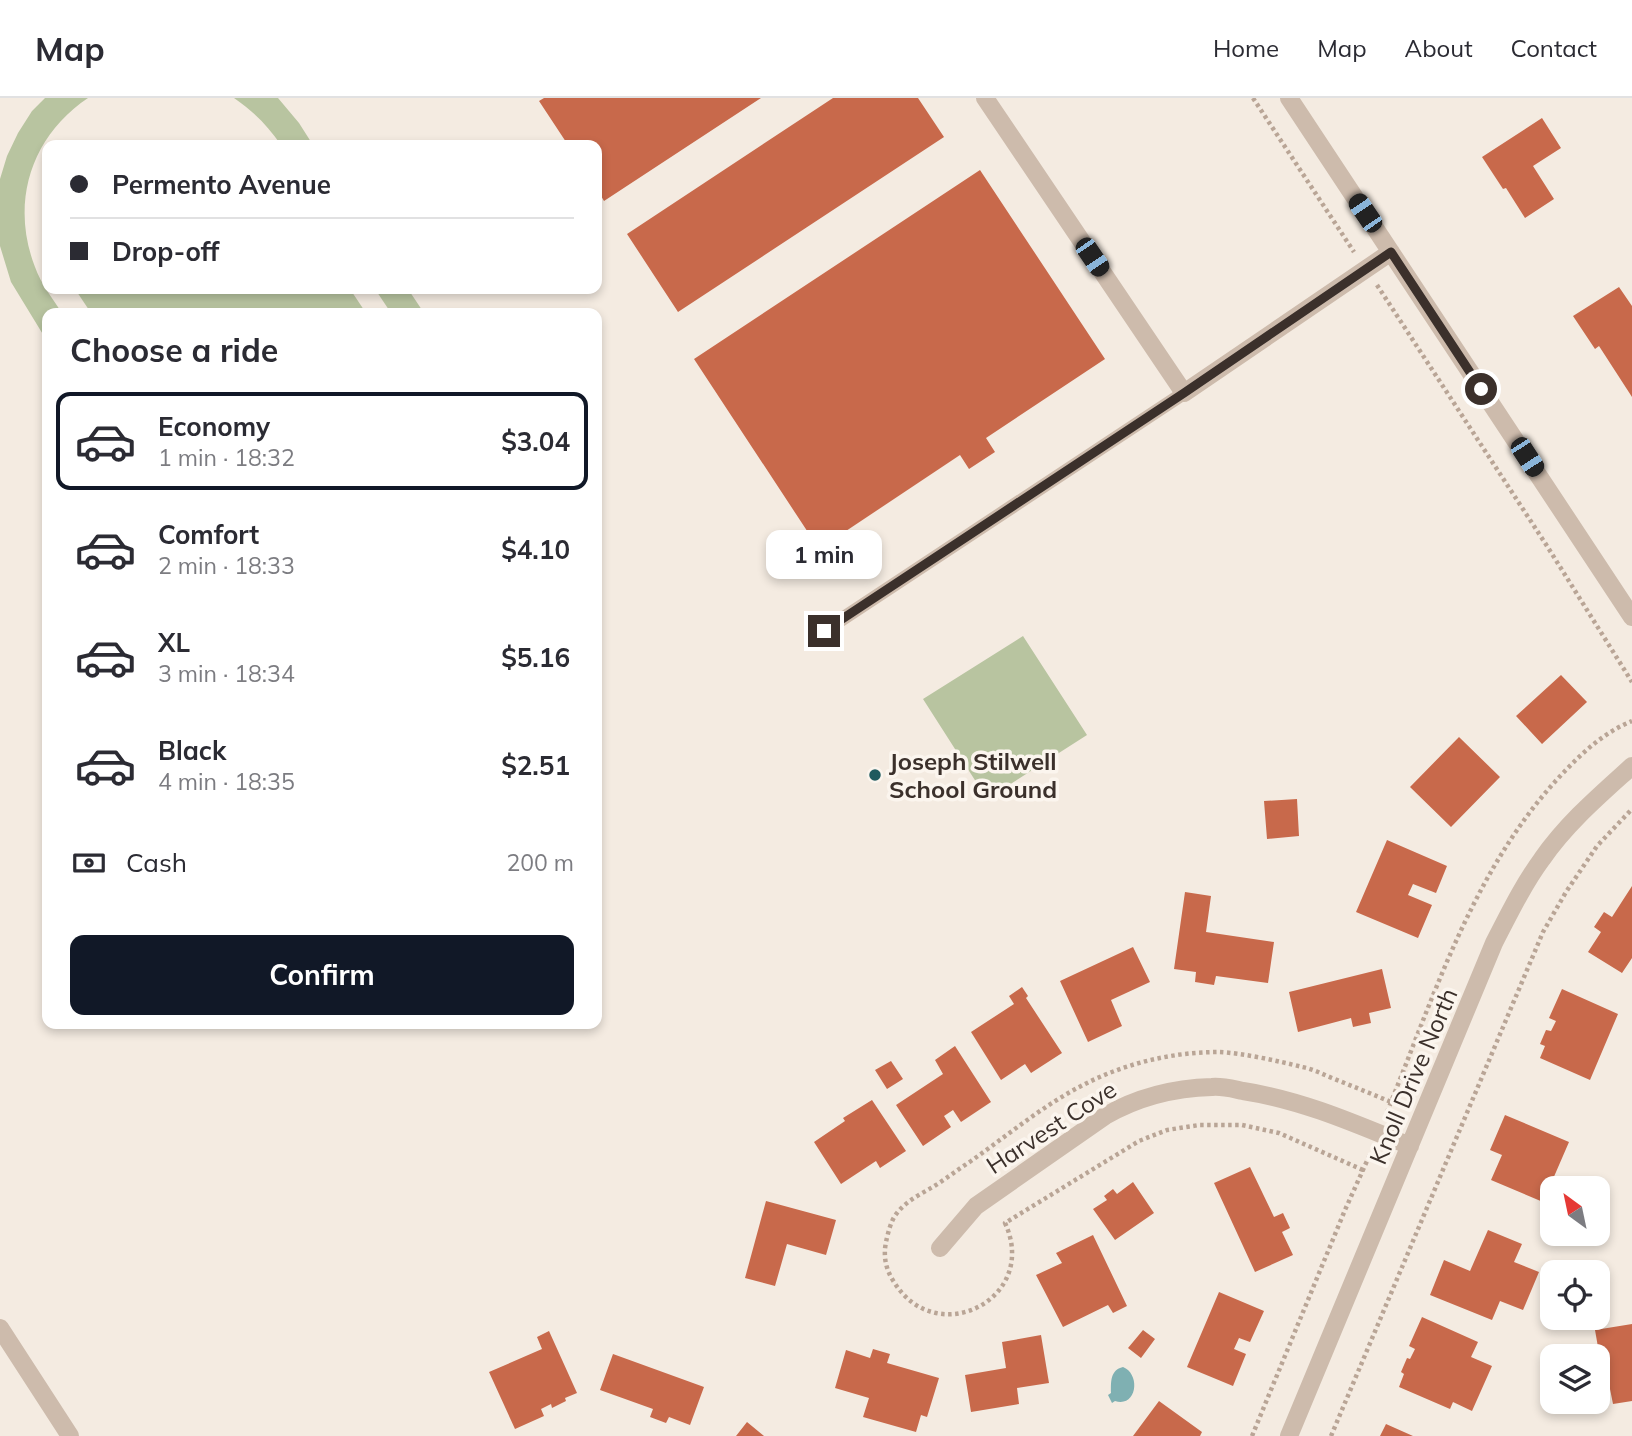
<!DOCTYPE html>
<meta charset="utf-8">
<style>
:root{--surface:#fff;--page:#f2f2f3;--text:#2b2b33;--muted:#7c7c81;--line:#e1e1e2;--accent:#111827}
body{margin:0;font-family:Mulish,sans-serif;background:var(--page);color:var(--text);height:100vh;display:flex;flex-direction:column;font-size:26px;white-space:nowrap}
*{box-sizing:border-box;margin:0}
p{font-size:23px;color:var(--muted)}
.icon{flex:none;width:38px;height:38px;fill:none;stroke:currentColor;stroke-width:2;stroke-linecap:round;stroke-linejoin:round}
.map{position:relative;flex:1;overflow:hidden}
.drawer{position:absolute;left:42px;top:210px;width:560px;height:721px;display:flex;flex-direction:column;background:var(--surface);border-radius:14px;box-shadow:0 4px 10px #0003}
.drawer>*{flex:none}
.guide{position:absolute;left:42px;top:42px;width:560px;height:154px;border-radius:14px;box-shadow:0 4px 10px #0003;display:grid;align-content:center;height:154px;padding:0 28px;background:var(--surface)}
.needle{width:46px;rotate:327deg}
.buttons{position:absolute;left:1540px;top:1078px;display:grid;gap:14px}
.buttons a{display:grid;place-items:center;width:70px;height:70px;border-radius:14px;background:var(--surface);box-shadow:0 4px 10px #0003;font-size:35px}
.end{position:absolute;width:32px;height:32px;margin:-16px;border:9px solid #3b302b;background:#fff;box-shadow:0 0 0 4px #fff}
.from{border-radius:50%}
.bubble{position:absolute;height:49px;border-radius:14px;background:var(--surface);box-shadow:0 4px 10px #0003;font-size:23px;font-weight:700;line-height:49px;text-align:center}
.car{position:absolute;width:21px;height:42px;margin:-21px -10px;border-radius:9px;box-shadow:0 0 5px 2px #0007;background:linear-gradient(#222 24%,#8ab4d8 0 40%,#222 0 76%,#8ab4d8 0 86%,#222 0)}
.guide b{display:flex;align-items:center;gap:24px;height:66px;font-size:26px}
.guide b+b{border-top:2px solid var(--line)}
.guide i{width:18px;height:18px;background:var(--text)}
ul{padding:0;list-style:none}
li{display:flex;align-items:center;gap:21px;height:98px;margin:0 14px 10px;padding:0 14px;border:4px solid transparent;border-radius:14px}
li div{flex:1}
li b{display:block;font-size:26px}
li em{font-style:normal;font-weight:700}
li.active{border-color:var(--accent)}
li>.icon{width:63px;height:63px;stroke-width:1.5}
h2{padding:0 28px;font-size:32px;line-height:84px}
.pay{display:flex;align-items:center;gap:18px;height:77px;padding:0 28px;font-size:26px}
.pay p{margin-inline-start:auto}
.primary-button{display:flex;gap:14px;margin-top:auto;padding:14px 28px}
.primary-button a{flex:1;height:80px;border-radius:14px;background:var(--accent);color:#fff;font-size:28px;font-weight:700;line-height:80px;text-align:center}
header{display:flex;align-items:center;gap:42px;box-sizing:border-box;height:98px;padding:0 35px;background:var(--surface);border-bottom:2px solid var(--line)}
header strong{font-size:33px}
nav{display:flex;gap:38px;margin-inline-start:auto;font-size:24px}
.map>svg:first-child{display:block}
.green{fill:#b8c4a0}
.water{fill:#7fb0b2}
.building{fill:#c8694b}
.lines{fill:none;stroke-linecap:round;stroke-linejoin:round}
.path{stroke:#b9a596;stroke-width:4.5;stroke-dasharray:3.5 3.5;stroke-linecap:butt}
.lane{stroke:#cdbbac;stroke-width:14}
.street{stroke:#cdbbac;stroke-width:18}
.route{stroke:#3b302b;stroke-width:9}
.poi-dot{fill:#1f5a5e;stroke:#fbf5ee;stroke-width:2.5}
.labels{text-anchor:middle;dominant-baseline:central;stroke-width:7;stroke-linejoin:round;paint-order:stroke}
.poi-label{font-size:24px;font-weight:bold;fill:#3b302b;stroke:#fbf5ee;text-anchor:start}
.street-label{font-size:24px;fill:#3b302b;stroke:#fbf5ee}
</style>
<header>
<strong>Map</strong>
<nav><a>Home</a><a>Map</a><a>About</a><a>Contact</a></nav>
</header>
<div class="map">
<svg width="1632" height="1338" viewBox="0 0 1632 1338">
<rect width="100%" height="100%" fill="#f4ebe1"/>
<!-- green -->
<path class="green" d="M45,0H88C31,38 10,105 35,169C41,186 53,201 62,215H47V243L11,184L0,148V81L7,58L18,35L32,13Z
M234,0H278L299,25L313,47H281C268,28 253,13 234,0Z
M75,191H350L366,215H91Z
M375,191H408L424,215H391Z
M1023,538L1087,637L987,701L923,601Z"/>
<!-- water -->
<path class="water" d="M1123,1269C1141,1276 1137,1310 1115,1303L1112,1305L1108,1297L1111,1295C1111,1284 1110,1272 1123,1269Z"/>
<!-- building -->
<path class="building" d="M544,0H761L604,103L597,91V47H568L539,3Z
M833,0H918L944,39L678,214L627,136Z
M1542,20L1561,50L1533,68L1554,101L1525,120L1506,90L1503,91L1482,59Z
M980,72L1105,261L986,340L995,354L969,371L960,357L819,451L694,261Z
M1619,189L1632,208V299L1599,248L1595,251L1573,218Z
M1561,577L1587,604L1542,646L1516,618Z
M1459,639L1500,679L1451,729L1410,689Z
M1297,701L1299,738L1267,741L1264,703Z
M1387,742L1447,768L1436,795L1413,786L1408,797L1432,807L1418,840L1356,814Z
M1632,788V860L1622,875L1588,854L1601,834L1594,829L1604,814L1612,819Z
M1185,794L1211,798L1206,834L1274,844L1268,885L1216,878L1214,887L1195,884L1196,874L1174,871Z
M1133,849L1150,884L1111,902L1122,928L1088,944L1060,883Z
M1382,871L1391,910L1369,915L1371,925L1353,929L1351,920L1298,934L1289,894Z
M1022,889L1028,898L1026,900L1062,955L1031,975L1025,966L1001,982L971,934L1014,906L1009,898Z
M1562,891L1618,916L1590,982L1540,960L1545,948L1540,946L1546,932L1551,933L1556,923L1549,920Z
M955,948L991,1004L961,1024L953,1012L944,1018L951,1029L923,1048L896,1007L943,976L935,962Z
M891,963L903,981L887,991L875,972Z
M872,1002L906,1053L880,1070L876,1063L841,1086L814,1044L845,1023L843,1020Z
M1505,1017L1569,1044L1543,1104L1491,1082L1502,1057L1490,1052Z
M1250,1069L1274,1119L1283,1115L1290,1130L1282,1134L1293,1157L1255,1174L1214,1085Z
M1133,1084L1154,1115L1115,1142L1093,1111L1107,1102L1104,1098L1113,1091L1117,1096Z
M766,1103L836,1122L826,1157L787,1146L775,1188L745,1180Z
M1488,1132L1522,1146L1514,1164L1539,1174L1523,1212L1500,1203L1492,1222L1430,1197L1444,1162L1470,1173Z
M1093,1137L1127,1208L1113,1215L1108,1207L1063,1229L1036,1177L1062,1165L1056,1155Z
M1219,1194L1264,1213L1250,1244L1239,1240L1234,1251L1246,1256L1233,1288L1187,1269Z
M1422,1219L1478,1244L1471,1259L1492,1268L1472,1313L1453,1304L1450,1311L1399,1289L1404,1276L1401,1274L1407,1260L1410,1261L1415,1251L1409,1248Z
M1632,1226V1303L1613,1306L1609,1286H1606L1604,1272H1602L1595,1232Z
M1143,1232L1155,1241L1141,1260L1128,1250Z
M549,1233L577,1295L565,1300L566,1303L552,1310L551,1306L541,1311L544,1318L515,1331L489,1274L542,1251L537,1239Z
M1041,1237L1049,1285L1017,1290L1019,1306L971,1314L965,1277L1006,1270L1002,1244Z
M873,1251L890,1256L887,1265L939,1280L927,1319L921,1317L916,1334L863,1319L869,1300L835,1290L846,1252L870,1260Z
M613,1256L704,1289L690,1327L669,1319L666,1325L650,1319L653,1311L600,1292Z
M1159,1303L1202,1334L1200,1338H1133Z
M747,1324L764,1338H736Z
M1386,1326L1413,1338H1380Z"/>
<g class="lines">
<!-- path -->
<path class="path" d="M1253,0L1354,154
M1377,187L1547,448L1632,584
M1387,1014C1435,896 1474,768 1564,674C1584,653 1605,634 1632,623
M1363,1072L1279,1035L1242,1027H1199L1167,1032L1139,1043L1005,1125C1040,1201 936,1253 894,1184C886,1172 883,1159 886,1144C888,1135 891,1122 897,1115C907,1102 923,1095 936,1087C948,1079 959,1071 971,1063C1008,1037 1045,1006 1085,986C1126,965 1173,954 1219,954C1242,955 1279,963 1302,969C1313,971 1322,976 1332,980C1352,988 1372,996 1391,1004
M1252,1338L1345,1112L1371,1054
M1331,1338L1543,834L1566,794L1597,748L1632,711"/>
<!-- lane -->
<path class="lane" d="M824,533L1184,295"/>
<!-- street -->
<path class="street" d="M985,0L1184,295L1391,154
M1289,0L1632,519
M940,1150L976,1108L1105,1018C1138,999 1173,990 1212,989C1222,988 1233,991 1243,993C1302,1002 1356,1026 1410,1048
M0,1230L70,1338
M1289,1338L1494,845C1509,816 1523,787 1542,761C1567,725 1600,697 1632,668"/>
</g>
<g class="lines">
<!-- route -->
<path class="route" d="M824,533L1184,295L1391,154L1481,291"/>
</g>
<!-- markers -->
<circle class="poi-dot" cx="875" cy="677" r="7"/>
<g class="labels">
<!-- poi labels -->
<g class="poi-label">
<text x="889" y="663">Joseph Stilwell<tspan x="889" dy="28">School Ground</tspan></text>
</g>
<!-- street labels -->
<g class="street-label">
<text transform="translate(1413 978) rotate(-67)">Knoll Drive North</text>
<text transform="translate(1051 1029) rotate(-33)">Harvest Cove</text>
</g>
</g>
</svg>
<div class="buttons">
<a><svg class="needle" viewBox="-14 -14 28 28"><path d="M0-13l5 13h-10z" fill="#e53935"/><path d="M0 13l5-13h-10z" fill="#7c7c81"/></svg></a>
<a><svg class="icon" aria-label="locate" viewBox="0 0 24 24"><circle cx="12" cy="12" r="6"/><path d="M12 2v4M12 18v4M2 12h4M18 12h4"/></svg></a>
<a><svg class="icon" aria-label="layers" viewBox="0 0 24 24"><path d="M12 4l9 5-9 5-9-5zM3 14l9 5 9-5"/></svg></a>
</div>
<i class="end from" style="left:1481px;top:291px"></i>
<i class="end" style="left:824px;top:533px"></i>
<div class="bubble" style="left:766px;top:432px;width:116px">1 min</div>
<i class="car" style="left:1365px;top:115px;rotate:326deg"></i>
<i class="car" style="left:1092px;top:159px;rotate:146deg"></i>
<i class="car" style="left:1527px;top:359px;rotate:147deg"></i>
<div class="guide">
<b><i class="from"></i>Permento Avenue</b>
<b><i></i>Drop-off</b>
</div>
<section class="drawer">
<h2>Choose a ride</h2>
<ul>
<li class="active"><svg class="icon" aria-label="car" viewBox="0 0 24 24"><path d="M5 17H2v-5l4-1 3-4h7l3 4 3 1v5h-3M9 17h6M6 11h13"/><circle cx="7" cy="17" r="2"/><circle cx="17" cy="17" r="2"/></svg><div><b>Economy</b><p>1 min · 18:32</p></div><em>$3.04</em></li>
<li><svg class="icon" aria-label="car" viewBox="0 0 24 24"><path d="M5 17H2v-5l4-1 3-4h7l3 4 3 1v5h-3M9 17h6M6 11h13"/><circle cx="7" cy="17" r="2"/><circle cx="17" cy="17" r="2"/></svg><div><b>Comfort</b><p>2 min · 18:33</p></div><em>$4.10</em></li>
<li><svg class="icon" aria-label="car" viewBox="0 0 24 24"><path d="M5 17H2v-5l4-1 3-4h7l3 4 3 1v5h-3M9 17h6M6 11h13"/><circle cx="7" cy="17" r="2"/><circle cx="17" cy="17" r="2"/></svg><div><b>XL</b><p>3 min · 18:34</p></div><em>$5.16</em></li>
<li><svg class="icon" aria-label="car" viewBox="0 0 24 24"><path d="M5 17H2v-5l4-1 3-4h7l3 4 3 1v5h-3M9 17h6M6 11h13"/><circle cx="7" cy="17" r="2"/><circle cx="17" cy="17" r="2"/></svg><div><b>Black</b><p>4 min · 18:35</p></div><em>$2.51</em></li>
</ul>
<div class="pay"><svg class="icon" aria-label="cash" viewBox="0 0 24 24"><path d="M3 7h18v10H3z"/><circle cx="12" cy="12" r="2"/></svg>Cash<p>200 m</p></div>
<div class="primary-button"><a>Confirm</a></div>
</section>
</div>
